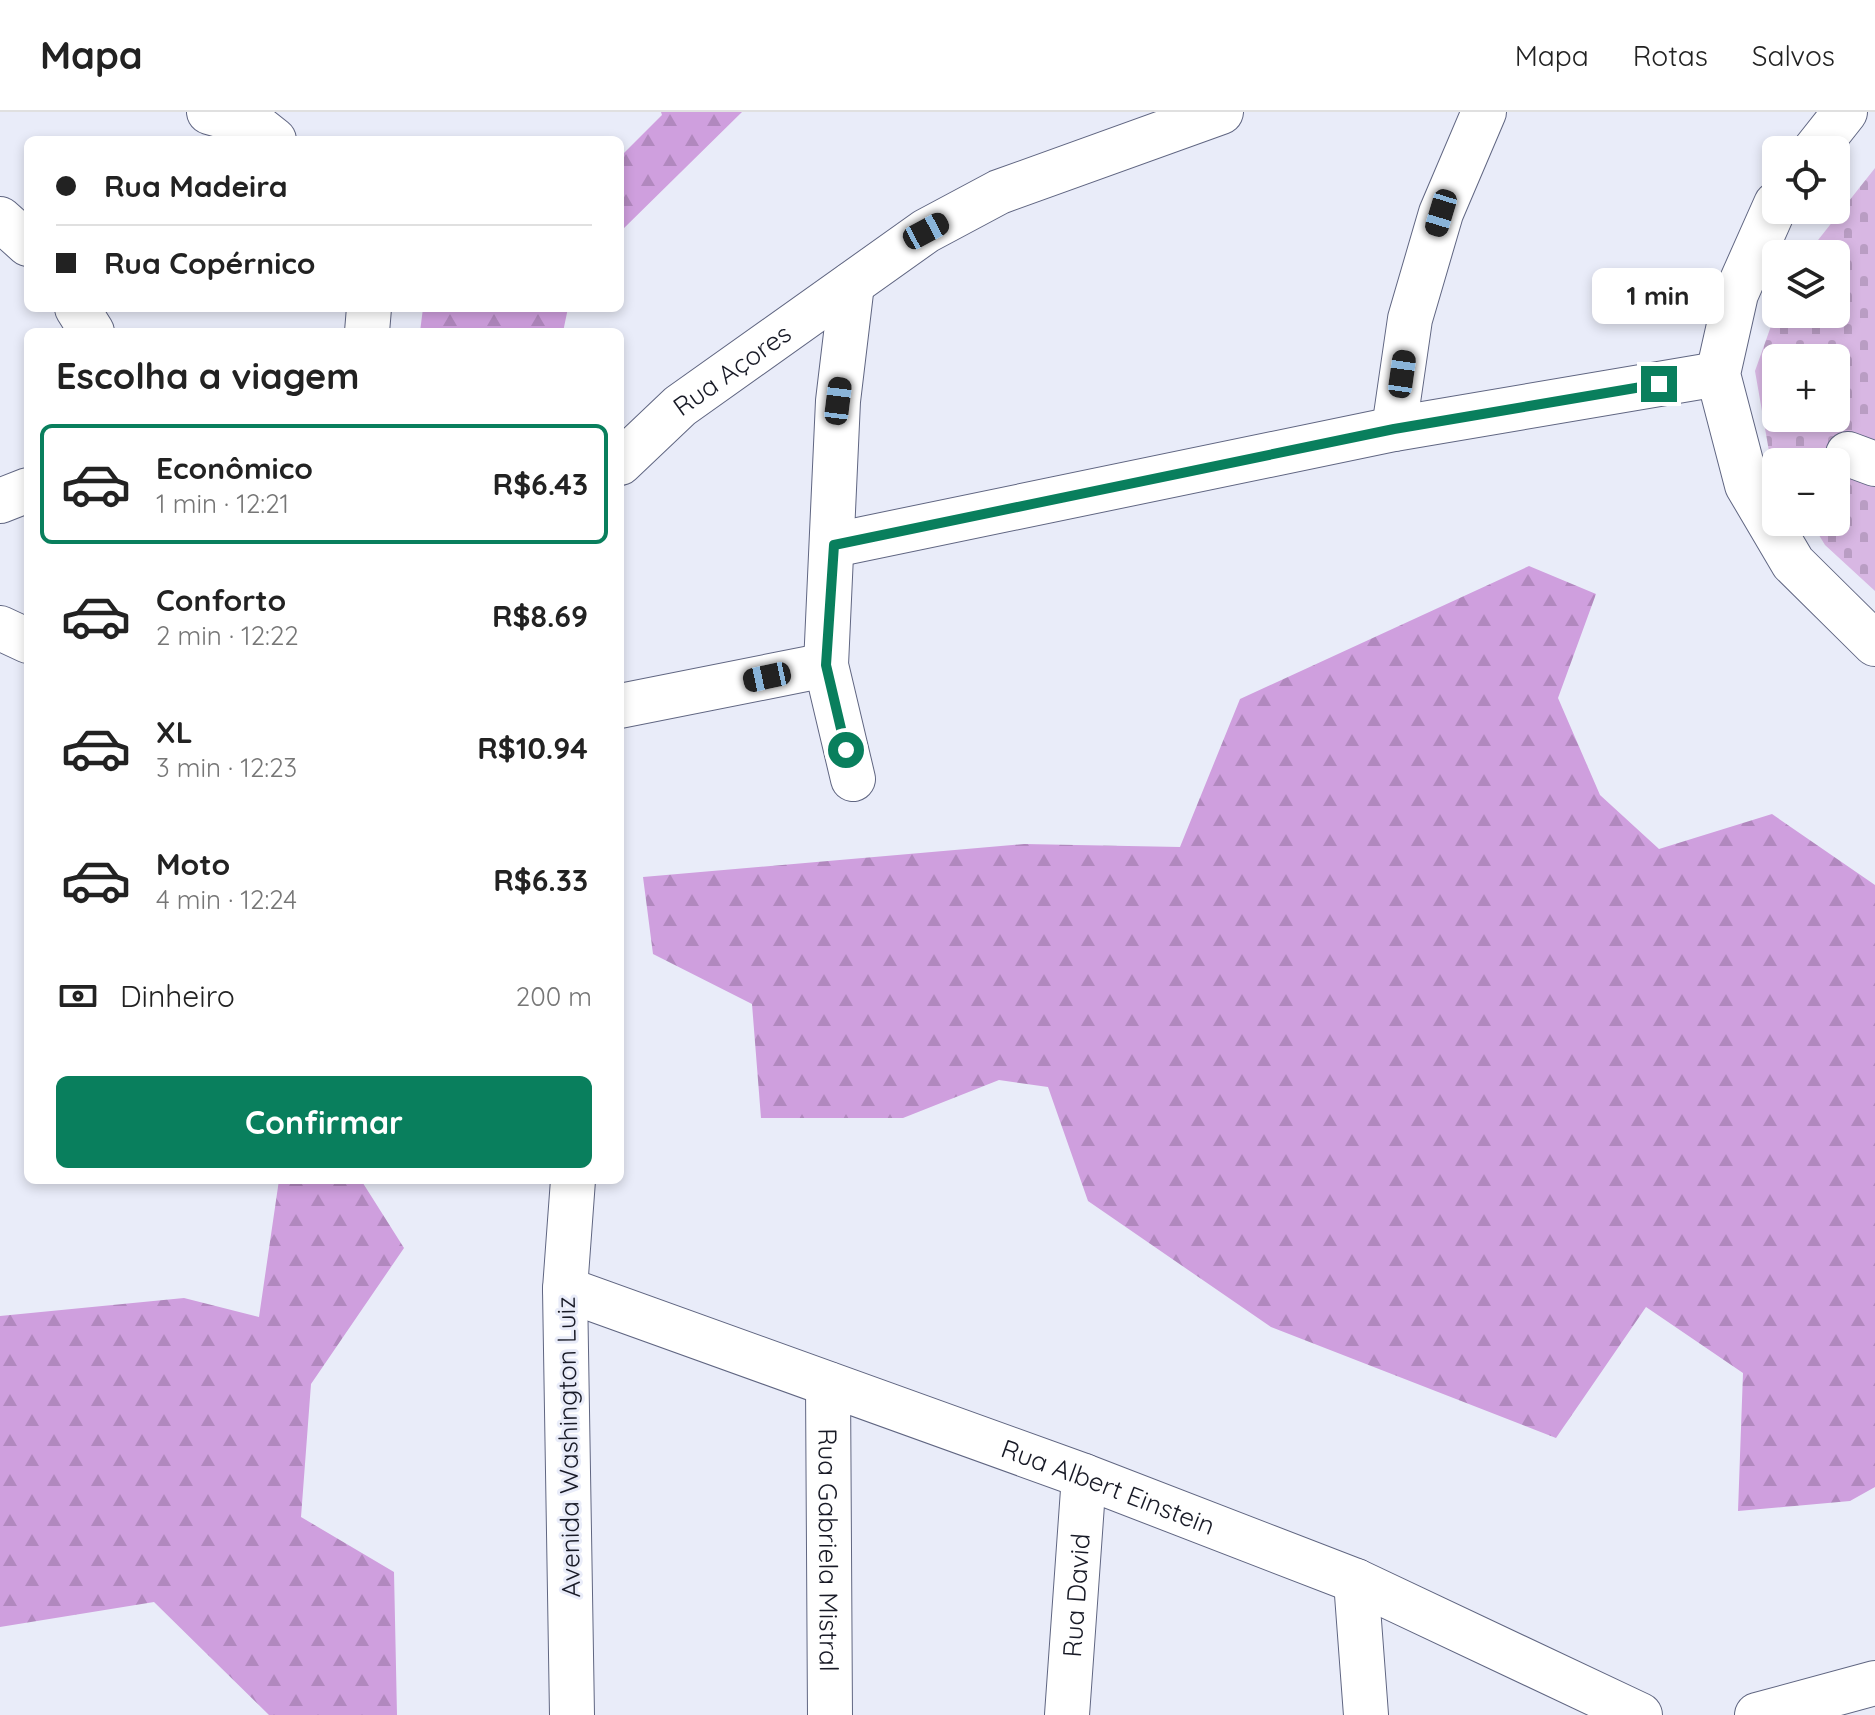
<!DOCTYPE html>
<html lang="pt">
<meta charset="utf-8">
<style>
:root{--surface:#fff;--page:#f6f6f6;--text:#222;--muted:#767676;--line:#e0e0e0;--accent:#097f5d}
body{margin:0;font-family:Quicksand,sans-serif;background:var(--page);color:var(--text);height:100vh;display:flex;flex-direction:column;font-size:30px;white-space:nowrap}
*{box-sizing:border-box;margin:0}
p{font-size:26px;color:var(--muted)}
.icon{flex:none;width:44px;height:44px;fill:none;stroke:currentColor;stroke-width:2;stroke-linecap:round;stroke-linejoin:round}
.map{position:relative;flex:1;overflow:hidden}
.details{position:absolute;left:24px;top:216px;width:600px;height:856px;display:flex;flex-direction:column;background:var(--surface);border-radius:12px;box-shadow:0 4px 12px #0003}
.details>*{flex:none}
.banner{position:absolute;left:24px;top:24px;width:600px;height:176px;border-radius:12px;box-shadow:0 4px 12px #0003;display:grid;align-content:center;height:176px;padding:0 32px;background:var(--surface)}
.controls{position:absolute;left:1762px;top:24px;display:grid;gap:16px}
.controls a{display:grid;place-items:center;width:88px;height:88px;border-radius:12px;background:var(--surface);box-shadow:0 4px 12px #0003;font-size:40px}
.end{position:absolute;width:36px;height:36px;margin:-18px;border:10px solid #097f5d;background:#fff;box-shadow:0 0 0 4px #fff}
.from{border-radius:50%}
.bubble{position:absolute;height:56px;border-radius:12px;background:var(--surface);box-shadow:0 4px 12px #0003;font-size:26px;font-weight:800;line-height:56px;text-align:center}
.car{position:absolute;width:24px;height:48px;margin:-24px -12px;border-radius:10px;box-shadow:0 0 6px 2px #0007;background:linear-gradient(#222 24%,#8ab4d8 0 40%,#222 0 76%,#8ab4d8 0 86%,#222 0)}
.banner b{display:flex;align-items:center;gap:28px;height:76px;font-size:30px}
.banner b+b{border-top:2px solid var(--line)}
.banner i{width:20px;height:20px;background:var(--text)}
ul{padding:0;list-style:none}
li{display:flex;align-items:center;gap:24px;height:120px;margin:0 16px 12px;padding:0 16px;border:4px solid transparent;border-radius:12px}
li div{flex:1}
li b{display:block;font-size:30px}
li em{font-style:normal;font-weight:800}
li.current{border-color:var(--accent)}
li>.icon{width:72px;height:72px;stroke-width:1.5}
h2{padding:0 32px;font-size:36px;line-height:96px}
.pay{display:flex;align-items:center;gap:20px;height:88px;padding:0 32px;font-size:30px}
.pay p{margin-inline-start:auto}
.primary-button{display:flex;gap:16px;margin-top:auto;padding:16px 32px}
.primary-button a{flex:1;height:92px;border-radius:12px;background:var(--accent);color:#fff;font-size:32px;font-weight:800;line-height:92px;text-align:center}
header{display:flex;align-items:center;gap:48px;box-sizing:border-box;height:112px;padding:0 40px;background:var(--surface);border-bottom:2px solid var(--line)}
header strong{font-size:38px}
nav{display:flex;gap:44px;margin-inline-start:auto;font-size:28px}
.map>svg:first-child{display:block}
.forest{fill:url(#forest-firs)}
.cemetery{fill:url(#cemetery-stones);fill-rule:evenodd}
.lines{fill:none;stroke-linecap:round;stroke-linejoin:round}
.minor-casing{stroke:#606682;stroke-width:46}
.major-casing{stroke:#606682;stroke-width:46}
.minor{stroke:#fff;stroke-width:44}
.major{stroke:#fff;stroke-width:44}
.route{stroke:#097f5d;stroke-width:10}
.labels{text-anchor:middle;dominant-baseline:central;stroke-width:6;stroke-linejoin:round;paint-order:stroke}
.street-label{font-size:26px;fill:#181a26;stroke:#e9ecf9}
</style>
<header>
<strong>Mapa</strong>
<nav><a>Mapa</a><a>Rotas</a><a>Salvos</a></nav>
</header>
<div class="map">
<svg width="1875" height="1603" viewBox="0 0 1875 1603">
<defs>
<pattern id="forest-firs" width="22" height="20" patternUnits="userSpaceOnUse" patternTransform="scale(2)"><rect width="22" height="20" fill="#cf9fde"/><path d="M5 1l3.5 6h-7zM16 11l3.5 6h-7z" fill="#b188be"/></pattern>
<pattern id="cemetery-stones" width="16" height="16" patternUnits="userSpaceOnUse" patternTransform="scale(2)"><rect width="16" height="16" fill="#d8b7e3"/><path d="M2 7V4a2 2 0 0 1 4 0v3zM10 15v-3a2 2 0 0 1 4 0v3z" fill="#b99dc3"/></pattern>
</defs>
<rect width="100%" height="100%" fill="#e9ecf9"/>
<!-- forest -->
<path class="forest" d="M661,0H742L620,120V45L662,3Z
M423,196H568L563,220H420Z
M1529,454L1596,482L1558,586L1600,683L1659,737L1772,702L1875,773V1375L1850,1389L1738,1399L1743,1261L1646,1195L1556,1326L1271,1215L1088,1089L1048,975L999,968L903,1006H761L752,892L653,842L643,765L1024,732L1180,735L1240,587Z
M279,1068H361L404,1136L311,1272L301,1405L394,1460L397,1603H269L154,1490L0,1515V1204L184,1186L259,1205Z"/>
<!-- cemetery -->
<path class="cemetery" d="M1875,56V479L1825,433L1811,410H1836V350H1776V354L1770,345L1755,259L1776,200L1836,202V142H1807ZM1776,246H1836V306H1776Z"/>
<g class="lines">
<defs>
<g id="minor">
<path d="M209,0L255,13L274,28"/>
<path d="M0,107L28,132"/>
<path d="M852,172L838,289L826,553L853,667"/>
<path d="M77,196L92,220"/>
<path d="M367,220L369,196"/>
<path d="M1394,317L1410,207L1441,101L1484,0"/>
<path d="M1848,342L1875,352"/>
<path id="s1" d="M620,351L680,294L926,119L999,80L1221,0"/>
<path d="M0,389L28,378"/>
<path d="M834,433L1394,317L1718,262"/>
<path d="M0,516L28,529"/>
<path d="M620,594L826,553"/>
<path id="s2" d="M565,1177L1084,1364L1356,1469L1640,1603"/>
<path id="s3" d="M828,1272L830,1603"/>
<path d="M1356,1469L1366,1603"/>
<path d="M572,1603L565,1177L573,1068"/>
<path id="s4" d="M1067,1603L1084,1364"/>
<path d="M1757,1603L1875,1571"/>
</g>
<path id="major" d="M1815,38L1845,0
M1776,92L1736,182L1718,262L1747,373L1793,451L1875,532"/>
</defs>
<!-- minor casing -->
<use href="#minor" class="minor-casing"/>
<!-- major casing -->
<use href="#major" class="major-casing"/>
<!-- minor -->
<use href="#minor" class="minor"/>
<!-- major -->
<use href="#major" class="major"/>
</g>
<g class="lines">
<!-- route -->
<path class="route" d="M846,638L826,553L834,433L1394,317L1659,272"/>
</g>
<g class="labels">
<!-- street labels -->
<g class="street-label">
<text stroke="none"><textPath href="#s1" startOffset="146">Rua Açores</textPath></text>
<text transform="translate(568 1335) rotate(-91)">Avenida Washington Luiz</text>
<text stroke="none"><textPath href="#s2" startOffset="578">Rua Albert Einstein</textPath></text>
<text stroke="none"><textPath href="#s3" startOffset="166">Rua Gabriela Mistral</textPath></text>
<text stroke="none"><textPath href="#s4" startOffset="120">Rua David</textPath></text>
</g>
</g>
</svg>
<div class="controls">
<a><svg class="icon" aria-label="locate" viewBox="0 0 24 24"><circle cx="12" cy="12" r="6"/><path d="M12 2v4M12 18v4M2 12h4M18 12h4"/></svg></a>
<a><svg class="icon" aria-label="layers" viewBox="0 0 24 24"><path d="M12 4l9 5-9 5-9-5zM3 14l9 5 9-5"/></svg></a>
<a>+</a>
<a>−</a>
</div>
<i class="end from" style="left:846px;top:638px"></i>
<i class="end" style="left:1659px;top:272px"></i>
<div class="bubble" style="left:1592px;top:156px;width:132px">1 min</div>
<i class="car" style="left:1441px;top:101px;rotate:197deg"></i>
<i class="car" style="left:926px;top:119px;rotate:62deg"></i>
<i class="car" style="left:1402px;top:262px;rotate:8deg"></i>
<i class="car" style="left:838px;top:289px;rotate:7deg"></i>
<i class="car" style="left:767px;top:565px;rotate:258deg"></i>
<div class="banner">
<b><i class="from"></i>Rua Madeira</b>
<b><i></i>Rua Copérnico</b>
</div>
<section class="details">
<h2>Escolha a viagem</h2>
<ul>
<li class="current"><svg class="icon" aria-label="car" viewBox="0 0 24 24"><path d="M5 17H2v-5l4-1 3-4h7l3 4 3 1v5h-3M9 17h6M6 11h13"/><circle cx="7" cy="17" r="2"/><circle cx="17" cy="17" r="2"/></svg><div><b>Econômico</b><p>1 min · 12:21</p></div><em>R$6.43</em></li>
<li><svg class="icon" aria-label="car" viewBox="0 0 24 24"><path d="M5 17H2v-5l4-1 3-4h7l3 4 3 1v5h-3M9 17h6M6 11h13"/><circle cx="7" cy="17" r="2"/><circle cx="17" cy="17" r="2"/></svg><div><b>Conforto</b><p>2 min · 12:22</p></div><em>R$8.69</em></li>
<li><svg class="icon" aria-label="car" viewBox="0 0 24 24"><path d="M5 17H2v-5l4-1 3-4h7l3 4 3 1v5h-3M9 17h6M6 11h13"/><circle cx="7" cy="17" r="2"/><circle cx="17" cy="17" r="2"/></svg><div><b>XL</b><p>3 min · 12:23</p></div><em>R$10.94</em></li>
<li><svg class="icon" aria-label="car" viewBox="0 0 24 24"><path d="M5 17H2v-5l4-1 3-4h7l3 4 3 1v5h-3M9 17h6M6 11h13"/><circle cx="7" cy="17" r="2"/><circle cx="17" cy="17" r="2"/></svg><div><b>Moto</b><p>4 min · 12:24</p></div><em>R$6.33</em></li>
</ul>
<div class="pay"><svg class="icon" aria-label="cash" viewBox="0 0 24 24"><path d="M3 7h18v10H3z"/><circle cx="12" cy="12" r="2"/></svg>Dinheiro<p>200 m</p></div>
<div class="primary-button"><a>Confirmar</a></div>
</section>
</div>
